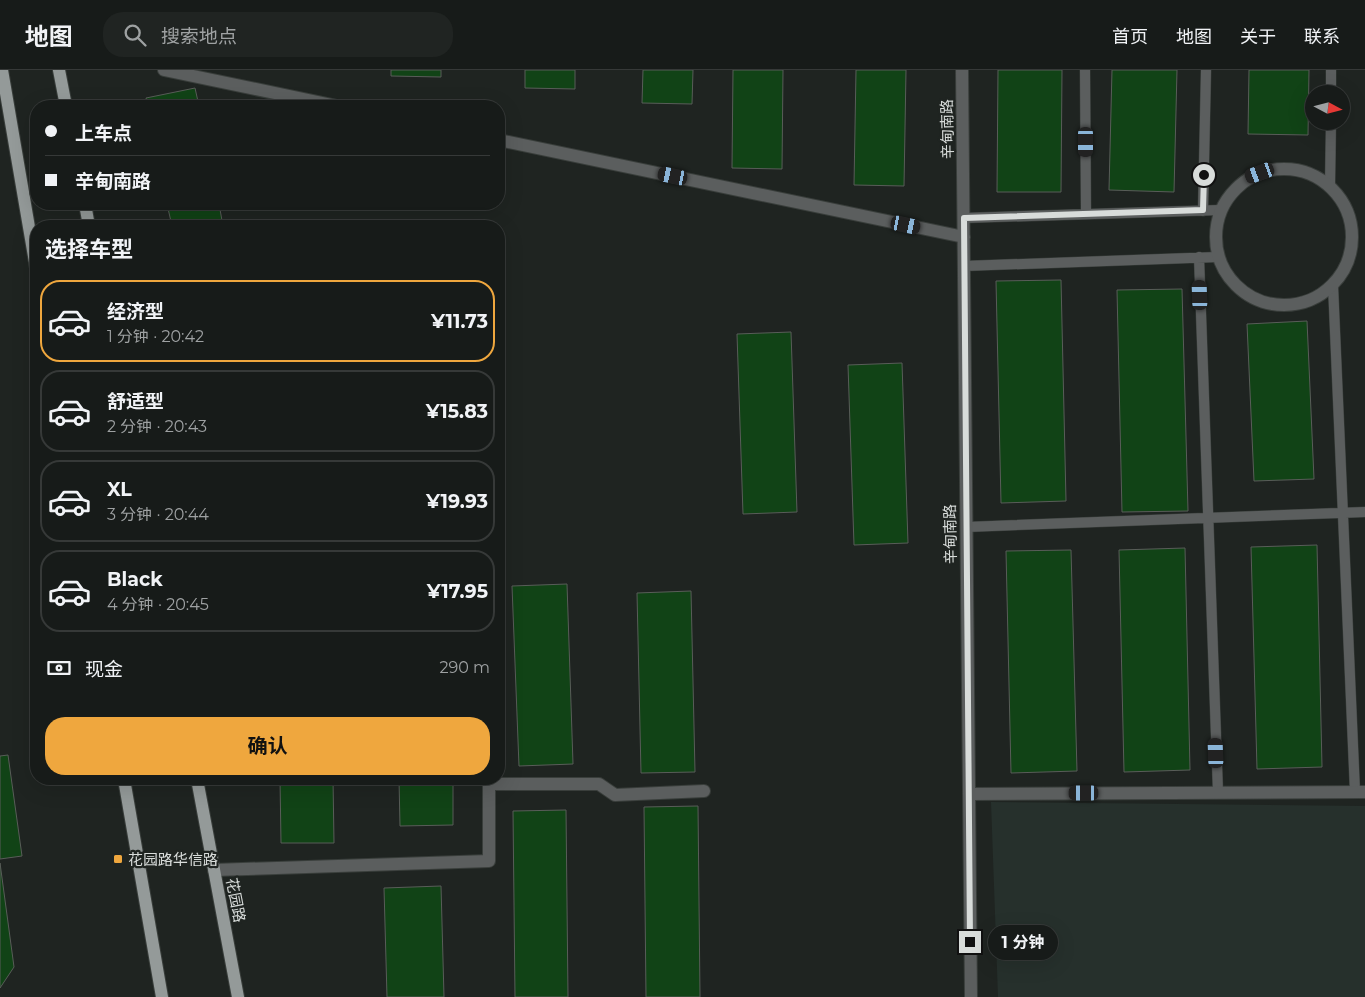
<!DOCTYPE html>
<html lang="zh">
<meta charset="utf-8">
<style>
:root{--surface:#171b19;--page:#202422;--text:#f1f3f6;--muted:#9ea1a2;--line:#363938;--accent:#efa73e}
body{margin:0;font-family:Montserrat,"Noto Sans SC",sans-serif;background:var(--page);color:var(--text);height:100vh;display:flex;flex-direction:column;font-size:19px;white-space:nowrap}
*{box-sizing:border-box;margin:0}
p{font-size:16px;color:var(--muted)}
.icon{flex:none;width:28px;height:28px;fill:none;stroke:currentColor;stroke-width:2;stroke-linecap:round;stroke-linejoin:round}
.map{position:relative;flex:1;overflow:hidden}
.drawer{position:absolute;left:30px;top:150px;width:475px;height:565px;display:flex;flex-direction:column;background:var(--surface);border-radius:20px;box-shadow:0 5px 20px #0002,0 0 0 1px var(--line)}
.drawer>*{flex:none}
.guide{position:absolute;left:30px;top:30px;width:475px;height:110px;border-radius:20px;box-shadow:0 5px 20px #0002,0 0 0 1px var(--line);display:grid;align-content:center;height:110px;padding:0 15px;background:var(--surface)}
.needle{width:32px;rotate:97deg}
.buttons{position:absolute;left:1305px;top:15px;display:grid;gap:10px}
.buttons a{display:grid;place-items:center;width:45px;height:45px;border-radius:50%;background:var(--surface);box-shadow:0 5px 20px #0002,0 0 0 1px var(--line);font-size:25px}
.end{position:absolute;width:22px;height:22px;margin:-11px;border:6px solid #d8dcda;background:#111;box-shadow:0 0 0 2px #111}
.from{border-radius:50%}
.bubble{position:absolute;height:35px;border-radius:18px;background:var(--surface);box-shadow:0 5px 20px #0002,0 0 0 1px var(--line);font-size:16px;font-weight:700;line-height:35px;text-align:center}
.car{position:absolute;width:15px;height:30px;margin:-15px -8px;border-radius:6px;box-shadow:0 0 4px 1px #0007;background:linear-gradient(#222 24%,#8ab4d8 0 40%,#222 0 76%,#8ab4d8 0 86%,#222 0)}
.guide b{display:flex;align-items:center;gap:18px;height:48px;font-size:19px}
.guide b+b{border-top:1px solid var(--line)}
.guide i{width:12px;height:12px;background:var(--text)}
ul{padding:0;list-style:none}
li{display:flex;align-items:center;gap:15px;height:82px;margin:0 10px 8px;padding:0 5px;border:2px solid var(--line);border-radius:20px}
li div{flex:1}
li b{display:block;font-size:19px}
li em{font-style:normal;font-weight:700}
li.current{border-color:var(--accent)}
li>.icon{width:45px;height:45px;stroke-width:1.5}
h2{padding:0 15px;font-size:22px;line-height:60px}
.pay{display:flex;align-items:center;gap:12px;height:55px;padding:0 15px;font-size:19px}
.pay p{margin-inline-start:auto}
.button{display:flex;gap:10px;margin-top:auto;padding:10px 15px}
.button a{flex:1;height:58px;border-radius:20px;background:var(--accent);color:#111;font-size:20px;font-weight:700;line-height:58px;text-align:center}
header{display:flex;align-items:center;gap:30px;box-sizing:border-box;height:70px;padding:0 25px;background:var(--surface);border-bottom:1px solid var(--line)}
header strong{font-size:24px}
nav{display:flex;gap:28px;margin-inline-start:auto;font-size:18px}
.search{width:350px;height:45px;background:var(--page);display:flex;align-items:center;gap:12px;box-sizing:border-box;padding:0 18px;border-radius:20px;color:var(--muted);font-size:19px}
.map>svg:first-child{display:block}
.built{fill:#26302c}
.building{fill:#114316;stroke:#595d59}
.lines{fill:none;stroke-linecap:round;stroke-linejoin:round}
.service-casing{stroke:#393e3b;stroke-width:11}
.minor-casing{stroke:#393e3b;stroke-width:14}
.primary-casing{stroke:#393e3b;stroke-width:14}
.service{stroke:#5b5e5e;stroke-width:10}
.minor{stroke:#5b5e5e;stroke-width:12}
.primary{stroke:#949a99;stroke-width:12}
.route{stroke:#d8dcda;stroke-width:6}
.poi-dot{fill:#efa73e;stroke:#1f2421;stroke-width:2}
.labels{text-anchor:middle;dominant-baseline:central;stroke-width:4.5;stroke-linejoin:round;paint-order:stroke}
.street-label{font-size:15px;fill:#d8dcda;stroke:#1f2421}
.poi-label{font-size:15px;fill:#d8dcda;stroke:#1f2421;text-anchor:start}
</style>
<header>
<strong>地图</strong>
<div class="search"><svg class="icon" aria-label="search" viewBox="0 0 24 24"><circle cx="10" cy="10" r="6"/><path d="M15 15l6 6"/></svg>搜索地点</div>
<nav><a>首页</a><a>地图</a><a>关于</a><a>联系</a></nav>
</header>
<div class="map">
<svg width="1365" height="927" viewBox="0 0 1365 927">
<rect width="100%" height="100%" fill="#1f2421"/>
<!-- built -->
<path class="built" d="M991,732L1365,736V927H998Z"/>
<!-- building -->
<path class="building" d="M391,0H441V7L391,6Z
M525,0H575V19L525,18Z
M643,0H693L692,34L642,33Z
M733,0H783L782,99L732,98Z
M856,0H906L904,116L854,115Z
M998,0H1062L1061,122H997Z
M1112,0H1177L1174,122L1109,120Z
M1249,0H1309L1308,65L1248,64Z
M195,18L199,36H148L146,28Z
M167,134H219L223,156H172Z
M1061,210L1066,431L1001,433L996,211Z
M1182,219L1188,441L1122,442L1117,220Z
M1307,251L1314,409L1254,411L1247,254Z
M791,262L797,442L743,444L737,264Z
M902,293L908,473L854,475L848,295Z
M1317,475L1322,697L1257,699L1251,477Z
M1185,478L1190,700L1124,702L1119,480Z
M1071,480L1077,701L1011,703L1006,481Z
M567,514L573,694L519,696L512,516Z
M691,521L695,702L641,703L637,523Z
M8,685L22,786L0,789V686Z
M280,709H333L334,773H281Z
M399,709H453V755L400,756Z
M698,736L700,927H646L644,737Z
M566,740L568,927H515L513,741Z
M0,793L14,897L0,918Z
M441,816L444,927H387L384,818Z"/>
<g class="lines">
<defs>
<path id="service" d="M1085,0L1086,144
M1331,24V0
M1330,116L1331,51
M1203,141L1206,0
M964,148L1220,140
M1199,187L1218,722
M964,196L1218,187
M1333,215L1355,722
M966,457L1365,442"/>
<path id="minor" d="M164,0L337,36
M962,0L971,927
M499,70L964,167
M1216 167a68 68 0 1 1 136 0a68 68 0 1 1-136 0Z
M969,724L1365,722
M214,800L489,791V714H599L615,725L704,721"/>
<path id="primary" d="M2,0L36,198
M59,0L66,36
M85,134L89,156
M124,709L162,927
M197,709L238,927"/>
</defs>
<!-- service casing -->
<use href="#service" class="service-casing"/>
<!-- minor casing -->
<use href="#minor" class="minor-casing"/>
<!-- primary casing -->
<use href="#primary" class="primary-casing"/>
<!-- service -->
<use href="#service" class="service"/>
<!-- minor -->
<use href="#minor" class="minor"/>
<!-- primary -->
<use href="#primary" class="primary"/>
</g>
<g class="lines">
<!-- route -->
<path class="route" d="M970,872L964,148L1203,140L1204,105"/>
</g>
<!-- markers -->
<rect class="poi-dot" x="113" y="784" width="10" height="10" rx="2.5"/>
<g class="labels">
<!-- street labels -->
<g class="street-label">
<text transform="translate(947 59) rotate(-91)">辛甸南路</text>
<text transform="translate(950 464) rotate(-91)">辛甸南路</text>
<text transform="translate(236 830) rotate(79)">花园路</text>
</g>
<!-- poi labels -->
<g class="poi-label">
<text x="128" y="789">花园路华信路</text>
</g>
</g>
</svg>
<div class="buttons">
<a><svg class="needle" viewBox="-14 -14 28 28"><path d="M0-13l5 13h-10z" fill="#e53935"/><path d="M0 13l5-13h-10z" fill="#9ea1a2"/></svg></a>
</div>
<i class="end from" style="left:1204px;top:105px"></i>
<i class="end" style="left:970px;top:872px"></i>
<div class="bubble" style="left:988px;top:855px;width:70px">1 分钟</div>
<i class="car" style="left:1086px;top:72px;rotate:180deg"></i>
<i class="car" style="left:1260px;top:103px;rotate:250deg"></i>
<i class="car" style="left:673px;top:106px;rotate:282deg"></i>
<i class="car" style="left:906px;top:155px;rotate:102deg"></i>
<i class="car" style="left:1200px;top:225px;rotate:358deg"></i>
<i class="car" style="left:1216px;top:683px;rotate:358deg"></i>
<i class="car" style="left:1084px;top:723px;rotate:270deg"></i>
<div class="guide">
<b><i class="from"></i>上车点</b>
<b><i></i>辛甸南路</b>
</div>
<section class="drawer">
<h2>选择车型</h2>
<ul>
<li class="current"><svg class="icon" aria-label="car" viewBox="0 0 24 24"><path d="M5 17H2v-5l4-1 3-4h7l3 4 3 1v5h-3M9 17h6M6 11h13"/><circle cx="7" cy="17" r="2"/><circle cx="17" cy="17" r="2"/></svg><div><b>经济型</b><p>1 分钟 · 20:42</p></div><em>¥11.73</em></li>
<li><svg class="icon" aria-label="car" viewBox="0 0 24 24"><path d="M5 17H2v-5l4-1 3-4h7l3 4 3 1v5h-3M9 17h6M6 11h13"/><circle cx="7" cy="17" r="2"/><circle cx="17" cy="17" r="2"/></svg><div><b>舒适型</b><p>2 分钟 · 20:43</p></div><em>¥15.83</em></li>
<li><svg class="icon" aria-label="car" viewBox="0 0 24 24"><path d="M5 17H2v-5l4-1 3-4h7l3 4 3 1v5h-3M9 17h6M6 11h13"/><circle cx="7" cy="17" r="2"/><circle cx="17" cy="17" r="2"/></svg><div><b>XL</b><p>3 分钟 · 20:44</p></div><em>¥19.93</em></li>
<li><svg class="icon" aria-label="car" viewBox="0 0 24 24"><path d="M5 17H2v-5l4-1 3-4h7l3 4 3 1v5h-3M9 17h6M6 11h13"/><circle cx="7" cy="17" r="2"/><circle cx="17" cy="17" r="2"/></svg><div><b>Black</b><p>4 分钟 · 20:45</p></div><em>¥17.95</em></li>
</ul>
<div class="pay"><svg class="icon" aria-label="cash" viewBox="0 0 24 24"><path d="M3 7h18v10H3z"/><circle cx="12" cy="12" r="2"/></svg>现金<p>290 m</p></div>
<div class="button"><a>确认</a></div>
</section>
</div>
